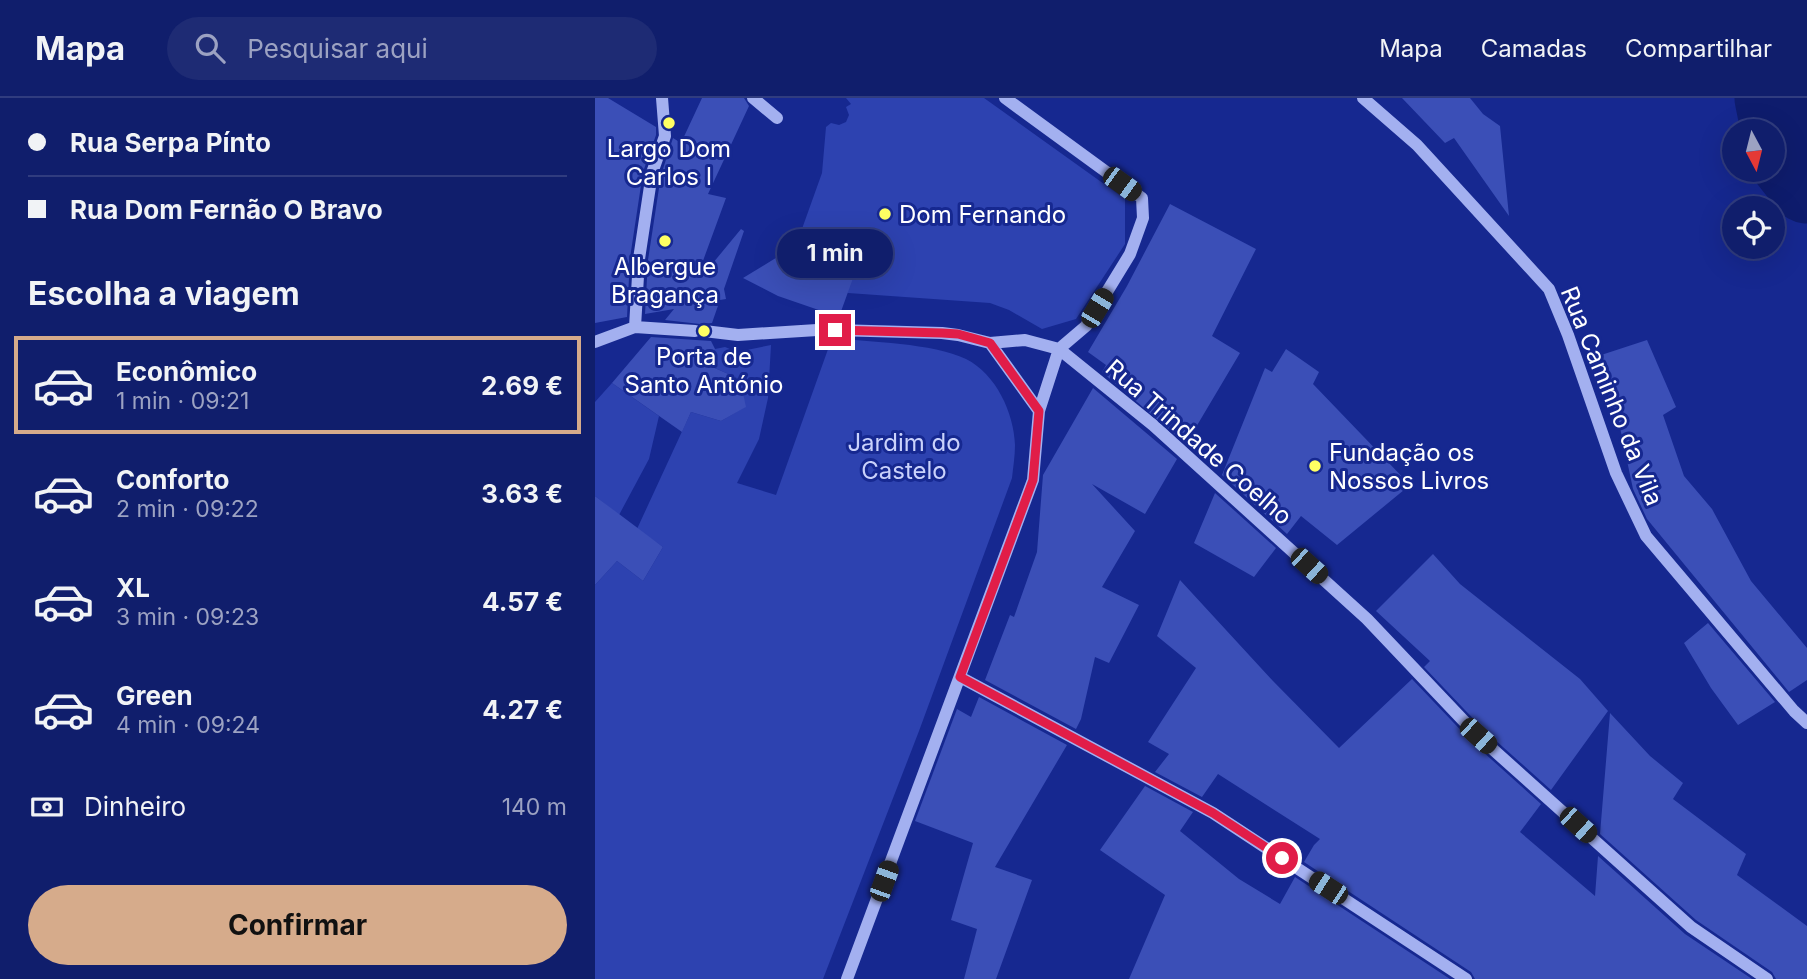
<!DOCTYPE html>
<html lang="pt">
<meta charset="utf-8">
<style>
:root{--surface:#101e6c;--page:#1e2b74;--text:#f1f3f6;--muted:#9ca2c2;--line:#303c7f;--accent:#d6ab8b}
body{margin:0;font-family:Inter,sans-serif;background:var(--page);color:var(--text);height:100vh;display:flex;flex-direction:column;font-size:26px;white-space:nowrap}
*{box-sizing:border-box;margin:0}
p{font-size:23px;color:var(--muted)}
.icon{flex:none;width:38px;height:38px;fill:none;stroke:currentColor;stroke-width:2;stroke-linecap:round;stroke-linejoin:round}
.map{position:relative;flex:1;overflow:hidden}
.details{display:flex;flex-direction:column;background:var(--surface);width:595px}
.details>*{flex:none}
.top-card{display:grid;align-content:center;height:154px;padding:0 28px;background:var(--surface)}
.needle{width:46px;rotate:173deg}
.buttons{position:absolute;left:1127px;top:21px;display:grid;gap:14px}
.buttons a{display:grid;place-items:center;width:63px;height:63px;border-radius:50%;background:var(--surface);box-shadow:0 7px 28px #0002,0 0 0 2px var(--line);font-size:35px}
.end{position:absolute;width:32px;height:32px;margin:-16px;border:9px solid #e11d48;background:#fff;box-shadow:0 0 0 4px #fff}
.from{border-radius:50%}
.bubble{position:absolute;height:49px;border-radius:24px;background:var(--surface);box-shadow:0 7px 28px #0002,0 0 0 2px var(--line);font-size:23px;font-weight:700;line-height:49px;text-align:center}
.car{position:absolute;width:21px;height:42px;margin:-21px -10px;border-radius:9px;box-shadow:0 0 5px 2px #0007;background:linear-gradient(#222 24%,#8ab4d8 0 40%,#222 0 76%,#8ab4d8 0 86%,#222 0)}
.top-card b{display:flex;align-items:center;gap:24px;height:66px;font-size:26px}
.top-card b+b{border-top:2px solid var(--line)}
.top-card i{width:18px;height:18px;background:var(--text)}
ul{padding:0;list-style:none}
li{display:flex;align-items:center;gap:21px;height:98px;margin:0 14px 10px;padding:0 14px;border:4px solid transparent;border-radius:0px}
li div{flex:1}
li b{display:block;font-size:26px}
li em{font-style:normal;font-weight:700}
li.selected{border-color:var(--accent)}
li>.icon{width:63px;height:63px;stroke-width:1.5}
h2{padding:0 28px;font-size:32px;line-height:84px}
.pay{display:flex;align-items:center;gap:18px;height:77px;padding:0 28px;font-size:26px}
.pay p{margin-inline-start:auto}
.button{display:flex;gap:14px;margin-top:auto;padding:14px 28px}
.button a{flex:1;height:80px;border-radius:42px;background:var(--accent);color:#111;font-size:28px;font-weight:700;line-height:80px;text-align:center}
header{display:flex;align-items:center;gap:42px;box-sizing:border-box;height:98px;padding:0 35px;background:var(--surface);border-bottom:2px solid var(--line)}
header strong{font-size:33px}
nav{display:flex;gap:38px;margin-inline-start:auto;font-size:24px}
.search{width:490px;height:63px;background:var(--page);display:flex;align-items:center;gap:18px;box-sizing:border-box;padding:0 24px;border-radius:38px;color:var(--muted);font-size:26px}
main{display:flex;flex:1;min-height:0}
.map>svg:first-child{display:block}
.green{fill:#2d42b0}
.lines{fill:none;stroke-linecap:round;stroke-linejoin:round}
.river{stroke:#0e1c6d;stroke-width:77}
.building{fill:#3b4fb7}
.minor{stroke:#a3b0f0;stroke-width:12}
.route{stroke:#e11d48;stroke-width:9}
.poi-dot{fill:#ffff63;stroke:#162890;stroke-width:2.5}
.labels{text-anchor:middle;dominant-baseline:central;stroke-width:6;stroke-linejoin:round;paint-order:stroke}
.poi-label{font-size:24px;fill:#fff;stroke:#162890}
.street-label{font-size:24px;fill:#fff;stroke:#162890}
.park-label{font-size:24px;fill:#cad2fb;stroke:#162890}
</style>
<header>
<strong>Mapa</strong>
<div class="search"><svg class="icon" aria-label="search" viewBox="0 0 24 24"><circle cx="10" cy="10" r="6"/><path d="M15 15l6 6"/></svg>Pesquisar aqui</div>
<nav><a>Mapa</a><a>Camadas</a><a>Compartilhar</a></nav>
</header>
<main>
<section class="details">
<div class="top-card">
<b><i class="from"></i>Rua Serpa Pínto</b>
<b><i></i>Rua Dom Fernão O Bravo</b>
</div>
<h2>Escolha a viagem</h2>
<ul>
<li class="selected"><svg class="icon" aria-label="car" viewBox="0 0 24 24"><path d="M5 17H2v-5l4-1 3-4h7l3 4 3 1v5h-3M9 17h6M6 11h13"/><circle cx="7" cy="17" r="2"/><circle cx="17" cy="17" r="2"/></svg><div><b>Econômico</b><p>1 min · 09:21</p></div><em>2.69 €</em></li>
<li><svg class="icon" aria-label="car" viewBox="0 0 24 24"><path d="M5 17H2v-5l4-1 3-4h7l3 4 3 1v5h-3M9 17h6M6 11h13"/><circle cx="7" cy="17" r="2"/><circle cx="17" cy="17" r="2"/></svg><div><b>Conforto</b><p>2 min · 09:22</p></div><em>3.63 €</em></li>
<li><svg class="icon" aria-label="car" viewBox="0 0 24 24"><path d="M5 17H2v-5l4-1 3-4h7l3 4 3 1v5h-3M9 17h6M6 11h13"/><circle cx="7" cy="17" r="2"/><circle cx="17" cy="17" r="2"/></svg><div><b>XL</b><p>3 min · 09:23</p></div><em>4.57 €</em></li>
<li><svg class="icon" aria-label="car" viewBox="0 0 24 24"><path d="M5 17H2v-5l4-1 3-4h7l3 4 3 1v5h-3M9 17h6M6 11h13"/><circle cx="7" cy="17" r="2"/><circle cx="17" cy="17" r="2"/></svg><div><b>Green</b><p>4 min · 09:24</p></div><em>4.27 €</em></li>
</ul>
<div class="pay"><svg class="icon" aria-label="cash" viewBox="0 0 24 24"><path d="M3 7h18v10H3z"/><circle cx="12" cy="12" r="2"/></svg>Dinheiro<p>140 m</p></div>
<div class="button"><a>Confirmar</a></div>
</section>
<div class="map">
<svg width="1212" height="881" viewBox="0 0 1212 881">
<rect width="100%" height="100%" fill="#162890"/>
<!-- green -->
<path class="green" d="M251,0H389L530,101V146L481,221L447,231L414,212L395,205L253,195L203,142L227,75L231,29L236,25L244,27L251,24L254,17L251,9L256,6Z
M237,240C274,244 338,245 371,261C401,276 419,315 420,347C420,358 418,370 417,380L324,633L228,881H0V487L22,463L48,483L68,449L42,431L96,314L126,323L150,309L145,281L115,268L120,251L130,249L142,254L176,247L173,300L164,341L142,385L181,397Z
M17,285L64,318L54,361L24,417L0,398V304Z"/>
<g class="lines">
<!-- river -->
<path class="river" d="M1178,0L1190,59L1212,87"/>
</g>
<!-- building -->
<path class="building" d="M0,0H13L61,29V37L48,74L35,160L32,219L0,225Z
M107,0H149L154,8L113,96L131,100L105,171H113L146,131L149,133L129,191L131,201L125,202L117,225L105,226L70,222L79,211L50,216L53,162L66,77L78,40L86,45Z
M807,0H875L888,16L905,28L914,118L859,40L850,45Z
M575,106L661,151L617,238L645,255L591,346L507,274L511,267L493,254L532,188Z
M191,134L266,158L244,219L183,198L148,180L184,158Z
M56,239L116,243L120,251L115,268L145,281L151,309L126,323L96,314L87,334L17,285Z
M1052,242L1081,309L1068,317L1089,378L1117,411L1156,483L1212,550V582L1194,594L1052,421L1038,391L1023,320L997,260Z
M691,251L724,274L718,286L815,387L742,447L706,418L692,436L627,377L670,270L677,274Z
M498,290L582,361L550,416L497,386L540,433L507,489L544,507L514,565L500,559L486,621L481,631L390,582L415,517L419,519L442,454L448,377Z
M620,395L681,450L659,479L599,445Z
M0,398L68,449L48,483L22,463L0,487Z
M838,456L865,486L985,581L1013,613L956,692L889,632L829,569L835,563L781,513Z
M585,482L678,583L744,650L817,581L877,644L946,706L925,734L1000,798L1003,758L1090,836L1157,881H880L876,874L709,764L719,747L725,741L623,676L607,699L560,674L574,656L553,644L601,570L562,538Z
M1113,525L1180,604L1143,627L1116,590L1089,545Z
M384,599L472,647L400,769L437,782L401,881H369L382,831L356,822L378,745L320,723L362,611L376,619Z
M1015,615L1055,658L1088,685L1078,701L1151,756L1142,777L1212,828V881H1181L1177,874L1101,822L1005,736Z
M550,688L598,714L585,733L644,781L685,806L700,779L855,881H534L570,797L505,752Z"/>
<g class="lines">
<!-- minor -->
<path class="minor" d="M158,0L182,20
M410,0L547,100L548,120L535,156L491,228L464,251L444,313
M768,0L822,47L954,191L973,237L1021,375L1051,438L1199,613L1212,625
M40,229L44,161L57,75L70,38L67,0
M240,232L347,235L363,237L395,245L430,242L464,251L558,327L772,521L883,638L1096,829L1172,881
M109,233L143,237L222,232
M0,244L40,229L100,233
M365,579L618,715L871,881
M252,881L438,382L444,313L395,245"/>
</g>
<g class="lines">
<!-- route -->
<path class="route" d="M240,232L347,235L363,236L395,245L444,313L438,382L365,579L618,715L687,760"/>
</g>
<!-- markers -->
<g class="poi-dot">
<circle cx="74" cy="25" r="7"/>
<circle cx="290" cy="116" r="7"/>
<circle cx="70" cy="143" r="7"/>
<circle cx="109" cy="233" r="7"/>
<circle cx="720" cy="368" r="7"/>
</g>
<g class="labels">
<!-- poi labels -->
<g class="poi-label">
<text x="74" y="50">Largo Dom<tspan x="74" dy="28">Carlos I</tspan></text>
<text x="304" y="116" text-anchor="start">Dom Fernando</text>
<text x="70" y="168">Albergue<tspan x="70" dy="28">Bragança</tspan></text>
<text x="109" y="258">Porta de<tspan x="109" dy="28">Santo António</tspan></text>
<text x="734" y="354" text-anchor="start">Fundação os<tspan x="734" dy="28">Nossos Livros</tspan></text>
</g>
<!-- street labels -->
<g class="street-label">
<text transform="translate(1017 298) rotate(68)">Rua Caminho da Vila</text>
<text transform="translate(604 344) rotate(41)">Rua Trindade Coelho</text>
</g>
<!-- park labels -->
<g class="park-label">
<text x="309" y="344">Jardim do<tspan x="309" dy="28">Castelo</tspan></text>
</g>
</g>
</svg>
<div class="buttons">
<a><svg class="needle" viewBox="-14 -14 28 28"><path d="M0-13l5 13h-10z" fill="#e53935"/><path d="M0 13l5-13h-10z" fill="#9ca2c2"/></svg></a>
<a><svg class="icon" aria-label="locate" viewBox="0 0 24 24"><circle cx="12" cy="12" r="6"/><path d="M12 2v4M12 18v4M2 12h4M18 12h4"/></svg></a>
</div>
<i class="end from" style="left:687px;top:760px"></i>
<i class="end" style="left:240px;top:232px"></i>
<div class="bubble" style="left:182px;top:131px;width:116px">1 min</div>
<i class="car" style="left:527px;top:86px;rotate:126deg"></i>
<i class="car" style="left:502px;top:210px;rotate:31deg"></i>
<i class="car" style="left:714px;top:468px;rotate:132deg"></i>
<i class="car" style="left:883px;top:638px;rotate:132deg"></i>
<i class="car" style="left:983px;top:727px;rotate:132deg"></i>
<i class="car" style="left:289px;top:783px;rotate:20deg"></i>
<i class="car" style="left:733px;top:790px;rotate:303deg"></i>
</div>
</main>
